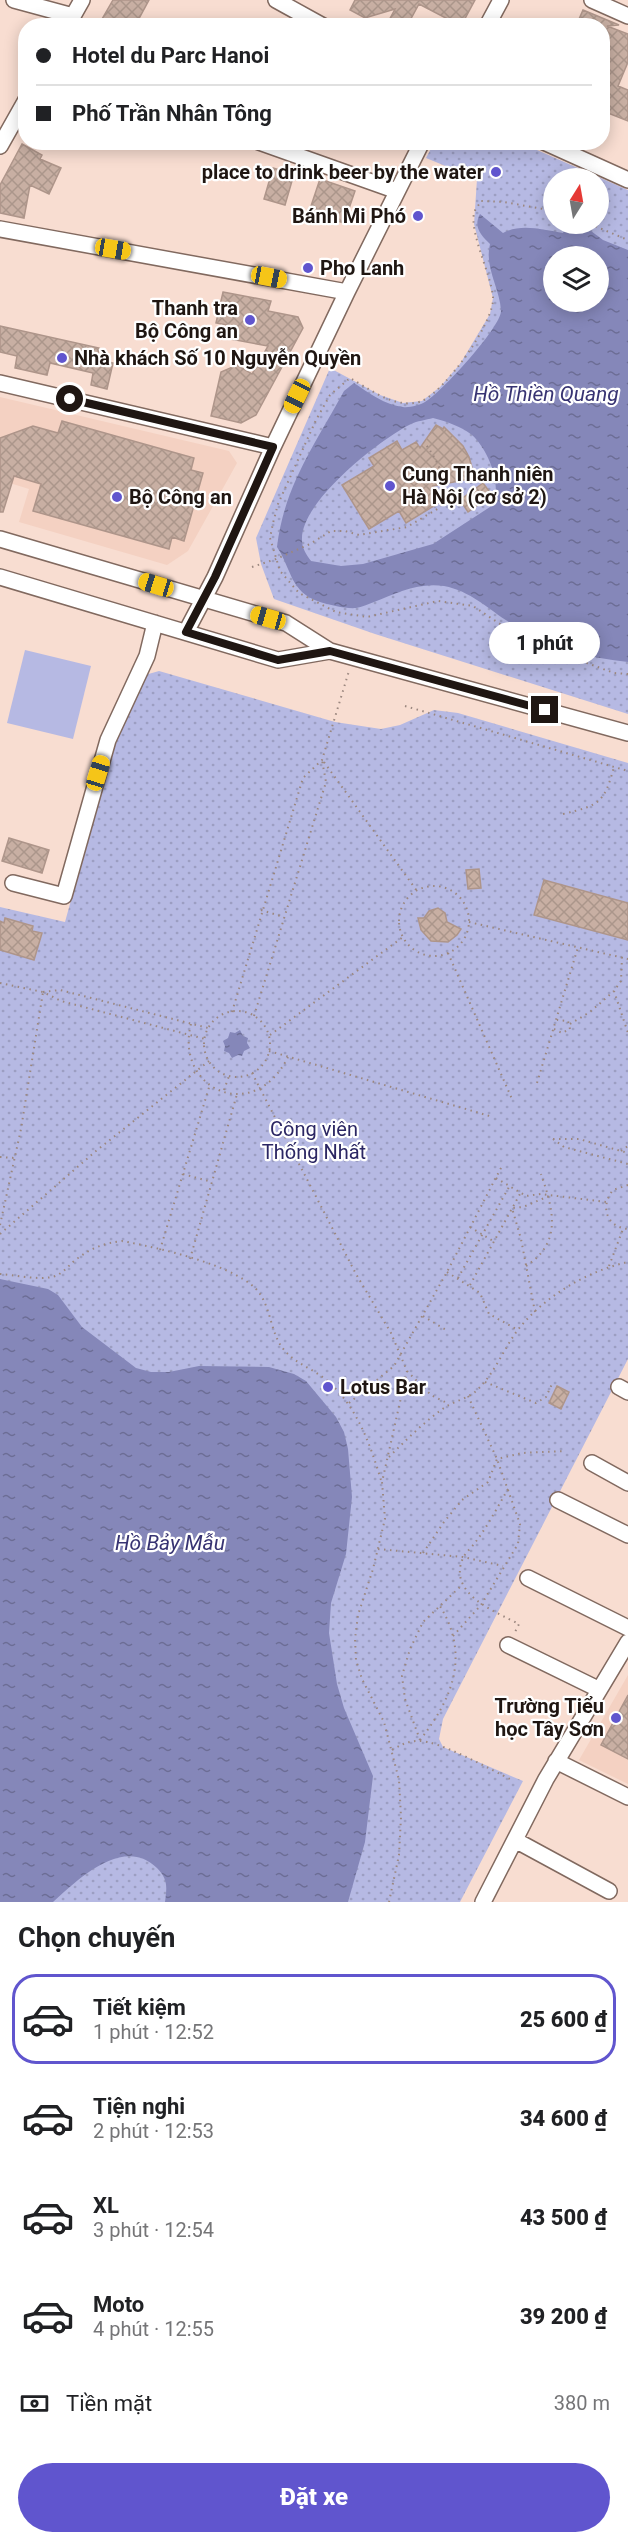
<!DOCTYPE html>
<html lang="vi">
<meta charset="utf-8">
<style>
:root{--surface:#fff;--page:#f6f6f6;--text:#202124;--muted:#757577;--line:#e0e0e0;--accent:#6055ce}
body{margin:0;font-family:Roboto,sans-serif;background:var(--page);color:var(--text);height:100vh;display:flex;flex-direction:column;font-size:22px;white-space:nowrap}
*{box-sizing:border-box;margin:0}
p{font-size:20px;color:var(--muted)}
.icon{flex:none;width:33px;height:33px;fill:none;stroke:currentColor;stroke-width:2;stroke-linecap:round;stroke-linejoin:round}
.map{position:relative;height:1902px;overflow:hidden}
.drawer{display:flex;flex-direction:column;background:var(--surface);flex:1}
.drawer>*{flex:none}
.guide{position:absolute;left:18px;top:18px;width:592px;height:132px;border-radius:24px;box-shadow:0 3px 15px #0003;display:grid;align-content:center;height:132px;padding:0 18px;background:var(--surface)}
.needle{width:39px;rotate:11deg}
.fabs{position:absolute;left:543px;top:168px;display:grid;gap:12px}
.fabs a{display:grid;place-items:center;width:66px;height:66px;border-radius:50%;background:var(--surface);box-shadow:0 3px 15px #0003;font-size:30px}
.end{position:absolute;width:27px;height:27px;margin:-14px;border:8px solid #1f1612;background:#fff;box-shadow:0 0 0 3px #fff}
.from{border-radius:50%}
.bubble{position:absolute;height:42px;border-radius:21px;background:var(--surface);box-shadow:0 3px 15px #0003;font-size:20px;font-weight:800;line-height:42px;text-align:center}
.car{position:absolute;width:18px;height:36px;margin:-18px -9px;border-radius:8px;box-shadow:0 0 4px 2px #0007;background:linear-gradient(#f5c518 24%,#345 0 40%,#f5c518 0 76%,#345 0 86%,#f5c518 0)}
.guide b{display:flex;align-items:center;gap:21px;height:57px;font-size:22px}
.guide b+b{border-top:2px solid var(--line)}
.guide i{width:15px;height:15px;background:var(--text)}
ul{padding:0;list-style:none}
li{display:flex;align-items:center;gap:18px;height:90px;margin:0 12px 9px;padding:0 6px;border:3px solid transparent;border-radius:24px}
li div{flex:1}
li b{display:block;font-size:22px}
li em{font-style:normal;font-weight:800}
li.on{border-color:var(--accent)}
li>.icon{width:54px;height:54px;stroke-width:1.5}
h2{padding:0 18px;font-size:27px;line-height:72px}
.pay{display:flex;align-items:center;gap:15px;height:66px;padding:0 18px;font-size:22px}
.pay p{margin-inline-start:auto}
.button{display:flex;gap:12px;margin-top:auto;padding:12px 18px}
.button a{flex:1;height:69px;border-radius:36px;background:var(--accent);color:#fff;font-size:24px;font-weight:800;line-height:69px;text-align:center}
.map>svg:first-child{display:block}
.built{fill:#f4d1c2}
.green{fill:#b6b9e3}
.park{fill:url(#park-dots);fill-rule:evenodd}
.water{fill:url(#water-ripples);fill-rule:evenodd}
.building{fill:url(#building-cross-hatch);stroke:#ae958a;stroke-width:1.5}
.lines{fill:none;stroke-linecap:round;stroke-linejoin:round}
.minor-casing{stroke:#81695f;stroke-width:18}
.path{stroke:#9b877f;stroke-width:2;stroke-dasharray:1.5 4.5;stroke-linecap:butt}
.minor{stroke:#fff;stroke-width:15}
.route{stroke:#1f1612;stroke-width:8}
.poi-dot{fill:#6055ce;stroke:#fff;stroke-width:2}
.labels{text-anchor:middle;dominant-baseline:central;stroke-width:4.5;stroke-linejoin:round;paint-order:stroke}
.poi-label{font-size:20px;font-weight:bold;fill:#1f1612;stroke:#fff;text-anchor:start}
.park-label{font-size:20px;fill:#2b2663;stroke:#fff}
.water-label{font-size:21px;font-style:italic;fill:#373372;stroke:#fff}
</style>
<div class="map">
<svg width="628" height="1902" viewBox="0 0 628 1902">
<defs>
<pattern id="park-dots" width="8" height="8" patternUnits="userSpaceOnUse" patternTransform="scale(1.5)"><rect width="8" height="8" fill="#b6b9e3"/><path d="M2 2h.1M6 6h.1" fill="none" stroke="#9c9ec2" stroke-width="1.8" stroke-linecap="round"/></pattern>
<pattern id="water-ripples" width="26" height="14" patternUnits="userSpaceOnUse" patternTransform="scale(1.5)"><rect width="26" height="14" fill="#8587b9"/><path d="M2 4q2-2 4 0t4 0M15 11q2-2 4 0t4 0" fill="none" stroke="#6c6d95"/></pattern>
<pattern id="building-cross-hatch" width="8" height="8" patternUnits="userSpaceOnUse" patternTransform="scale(1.5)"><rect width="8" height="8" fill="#c8afa3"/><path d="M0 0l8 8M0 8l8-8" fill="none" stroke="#ab968b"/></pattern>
</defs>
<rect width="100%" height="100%" fill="#f8ddd1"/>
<!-- built -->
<path class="built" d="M0,397L229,451L237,463L188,551L167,565L19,522L29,489L0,480Z
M628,1675V1784L579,1760Z"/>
<!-- green -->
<path class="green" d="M25,650L91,666L73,739L7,723Z"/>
<!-- park -->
<path class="park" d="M434,143H521L628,190V714L375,634L274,599L261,564L256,538L330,368L380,395L403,403L422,401L440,387L460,364L490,314L493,298L474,224L477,179L426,158ZM554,178H598V224H554ZM554,256H598V302H554Z
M159,671L335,722L381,729L400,725L434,710L458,713L628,763V1359L443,1719L439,1739L443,1747L523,1781L460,1902H0V907L65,922L111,755L145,675Z"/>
<!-- water -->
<path class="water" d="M480,214L503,233C521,223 544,230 563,233L566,224L583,225L603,240L628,250V662C586,658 548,646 512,624C489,610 471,591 444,586C419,582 396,593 374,602C368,604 362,607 356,608C347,609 329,605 320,602C290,592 292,570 277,547C284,486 316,443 344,391L354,383C369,393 385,405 403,407C409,408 420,405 425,402C441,393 501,327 501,311C500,288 484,267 490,244C481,235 473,227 480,214ZM554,256H598V302H554ZM433,418C448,422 460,426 472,435C488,449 505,489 490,507L433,544L363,564L341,566L311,561C306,554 302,548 302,540C300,502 379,440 411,424C417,421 426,420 433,418Z
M240,1030L243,1036L248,1038L247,1043L250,1048L244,1051L242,1056L238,1055L232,1058L229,1053L224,1051L225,1046L223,1041L228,1038L230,1032L235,1033Z
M0,1279L48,1289L58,1295L82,1327L136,1368L151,1372H169L199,1366L269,1367L294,1374L306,1381L336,1417L344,1432L348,1449L352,1497L346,1554L331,1603L329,1633L337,1684L344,1708L373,1776L365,1842L348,1902H165C167,1887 168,1879 157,1868C124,1835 78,1879 53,1902H0Z"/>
<!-- building -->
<path class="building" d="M113,0H149L135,26H98Z
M355,0H475L461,26L419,4L407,26H386L395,9L365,18L350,10Z
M583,10L619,25L607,26L628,34V62L618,86L628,90V121L603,111L609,94L603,91V26H576Z
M22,144L42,155L40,159L61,168L49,194L30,185L24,218L0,213V185Z
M273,168L294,174L285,205L264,199Z
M320,179L355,191L344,223L309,212Z
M223,292L271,301L268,311L298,317L303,328L256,415L241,423L211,416L221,372L237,365L252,374L268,346L230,339L233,326L216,323Z
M0,326L99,348L97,359L113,363L107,389L91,385L93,373L50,363L47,375L15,368L17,356L0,352Z
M62,421L194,458L191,470L203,473L184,541L172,537L169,549L33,511L41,484L14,476L3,512H0V438L33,426L58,433Z
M436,425L443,429L444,427L463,446L469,457L475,478L433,486L442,501L406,523L399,511L369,529L342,485L374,466L369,458L397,441L402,450L416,442L420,448Z
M483,483L492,495L468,512L460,500Z
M9,838L49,850L42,873L2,861Z
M479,869L481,888L468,889L466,870Z
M544,880L628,903V940L534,915Z
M438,908L445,913L447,922L461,929L457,935L448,942L431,941L421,930L418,918H424L429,911Z
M5,918L33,926L32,931L42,933L34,960L0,950V921L4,923Z
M557,1386L569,1392L561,1409L549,1403Z
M628,1695V1759L601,1745Z"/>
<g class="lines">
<defs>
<path id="minor" d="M14,0L73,16
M276,0L323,26
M592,0L628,16
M69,23L82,0
M487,26L501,0
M259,142L397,191
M544,142L628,180
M0,146L26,100
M0,229L347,292
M0,383L273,447
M0,539L286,623L330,651L628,733
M0,577L278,660L330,651
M186,632L215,577L273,447L347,292L422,142
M13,883L64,896L108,740L147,656L155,623
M619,1387L628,1392
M592,1463L628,1483
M558,1500L628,1535
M528,1578L628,1628
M508,1645L598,1689
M556,1761L628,1797
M515,1840L609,1891
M483,1902L546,1779L628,1642"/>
</defs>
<!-- minor casing -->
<use href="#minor" class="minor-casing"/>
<!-- path -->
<path class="path" d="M554,211L504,202L481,201C479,205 475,209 474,213C470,235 491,274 493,297C495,322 445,391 422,401C418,403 408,404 404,403C386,402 366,387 350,378L330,395L316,420L278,504L273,523L270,538L280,571L299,593L336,612L367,617L438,601L473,606L506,628L557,652L614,673L628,674
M590,224L628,240
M252,567L276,559L310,544L331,531H345L359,535L407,527L439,508L448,495C443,474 437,459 424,442
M405,706L628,771
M324,762L417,891
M563,814C600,805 604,803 614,767
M399 921a35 35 0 1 1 70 0a35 35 0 1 1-70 0Z
M261,910L284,917
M469,922L628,959
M448,953L512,1099
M622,957L621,981L614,991L628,1033
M0,983L43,992L61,1001L205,1039
M43,992L60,990L208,1028
M204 1044a33 33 0 1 1 66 0a33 33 0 1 1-66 0Z
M232,1012L303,778L322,760L349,671
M254,1016L326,782L322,760
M191,1024C174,1089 254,1126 288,1057
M570,1024L590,1012L614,991
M554,1029L562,1033L570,1029L568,1021L557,1020
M270,1035L403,937
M269,1051L493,1117
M252,1073L356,1274L391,1333L407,1371L382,1482L385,1519L373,1569L358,1615L355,1639L356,1660L362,1679L384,1722L399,1780L401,1817L399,1855L389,1902
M537,1083L578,947
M224,1090L229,1076
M553,1139L564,1147L628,1164
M553,1139H579L628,1153
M621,1151L628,1146
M0,1157L15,1158
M183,1174L212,1182
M496,1178L526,1196L541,1194L606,1202
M628,1185L613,1190C600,1206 606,1227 628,1229
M0,1225L21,1129L43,992
M470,1227L493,1241
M0,1234L96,1151L209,1061
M160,1250L210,1084
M190,1259L237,1094
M526,1266C563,1242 553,1209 541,1174
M609,1266L623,1229
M447,1272L480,1293L489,1314L518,1330
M0,1274C15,1275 37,1280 52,1277C64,1274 69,1264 78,1258C91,1248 105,1243 122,1241C155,1247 242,1266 260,1294C272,1312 271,1337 286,1352C296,1363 312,1369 324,1378C356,1404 369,1441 381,1480
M458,1278L509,1187
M470,1285L520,1194
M535,1312L521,1239L512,1208L523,1207L549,1196
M423,1316L446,1330
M407,1371L431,1395L449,1404
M485,1382L536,1403L546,1397L552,1384
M349,1403L394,1366L447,1272L503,1164
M389,1457C406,1440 424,1422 444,1408C454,1401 467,1399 476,1391C494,1375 503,1350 517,1331C543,1297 587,1271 628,1262
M508,1489C498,1506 489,1524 477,1540C473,1546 466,1552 463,1558C447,1594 496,1612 519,1624L515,1632
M378,1549L463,1557L503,1566
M423,1553L444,1522L462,1500L488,1482L497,1459L522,1453L565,1451
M453,1636L481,1605L518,1544L520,1524L497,1459L468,1396
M420,1740L405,1699L402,1676L410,1649L423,1622L462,1585
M420,1740C453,1698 470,1655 440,1606
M392,1750C401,1745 407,1741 418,1741C439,1740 491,1770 512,1780"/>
<!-- minor -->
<use href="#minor" class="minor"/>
</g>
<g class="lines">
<!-- route -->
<path class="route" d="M70,399L273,447L215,577L186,632L278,660L330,651L545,710"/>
</g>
<!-- markers -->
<g class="poi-dot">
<circle cx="496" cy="172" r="6"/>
<circle cx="418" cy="216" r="6"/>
<circle cx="308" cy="268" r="6"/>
<circle cx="250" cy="320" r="6"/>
<circle cx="62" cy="358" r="6"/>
<circle cx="390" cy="486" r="6"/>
<circle cx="117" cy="497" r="6"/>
<circle cx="328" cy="1387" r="6"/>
<circle cx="616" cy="1718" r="6"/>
</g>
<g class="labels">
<!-- poi labels -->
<g class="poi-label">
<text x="484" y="172" text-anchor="end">place to drink beer by the water</text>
<text x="406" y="216" text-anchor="end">Bánh Mi Phó</text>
<text x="320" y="268">Pho Lanh</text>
<text x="238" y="308" text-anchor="end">Thanh tra<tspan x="238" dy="23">Bộ Công an</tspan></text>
<text x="74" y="358">Nhà khách Số 10 Nguyễn Quyền</text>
<text x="402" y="474">Cung Thanh niên<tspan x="402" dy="23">Hà Nội (cơ sở 2)</tspan></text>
<text x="129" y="497">Bộ Công an</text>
<text x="340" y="1387">Lotus Bar</text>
<text x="604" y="1706" text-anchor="end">Trường Tiểu<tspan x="604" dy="23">học Tây Sơn</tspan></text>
</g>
<!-- park labels -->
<g class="park-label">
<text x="314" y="1129">Công viên<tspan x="314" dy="23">Thống Nhất</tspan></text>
</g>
<!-- water labels -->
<g class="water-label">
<text x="546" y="394">Hồ Thiền Quang</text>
<text x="170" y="1543">Hồ Bảy Mẫu</text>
</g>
</g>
</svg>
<div class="fabs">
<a><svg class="needle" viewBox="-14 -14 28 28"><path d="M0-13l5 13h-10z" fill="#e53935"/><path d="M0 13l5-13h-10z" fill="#757577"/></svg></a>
<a><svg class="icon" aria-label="layers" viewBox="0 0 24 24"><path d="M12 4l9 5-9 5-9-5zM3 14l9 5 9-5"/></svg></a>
</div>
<i class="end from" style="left:70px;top:399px"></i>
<i class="end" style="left:545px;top:710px"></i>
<div class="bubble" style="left:489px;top:622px;width:111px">1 phút</div>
<i class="car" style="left:113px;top:249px;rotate:100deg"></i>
<i class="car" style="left:269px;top:277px;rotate:101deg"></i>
<i class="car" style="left:297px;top:396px;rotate:206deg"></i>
<i class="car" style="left:156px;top:585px;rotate:287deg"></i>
<i class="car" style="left:268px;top:618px;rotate:286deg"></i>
<i class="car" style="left:98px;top:773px;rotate:17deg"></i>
<div class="guide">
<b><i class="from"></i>Hotel du Parc Hanoi</b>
<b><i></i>Phố Trần Nhân Tông</b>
</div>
</div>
<section class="drawer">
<h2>Chọn chuyến</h2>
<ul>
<li class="on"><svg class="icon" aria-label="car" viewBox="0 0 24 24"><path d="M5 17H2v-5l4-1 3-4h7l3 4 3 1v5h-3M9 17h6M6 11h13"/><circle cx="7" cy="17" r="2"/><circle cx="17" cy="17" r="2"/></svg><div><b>Tiết kiệm</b><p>1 phút · 12:52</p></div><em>25 600 ₫</em></li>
<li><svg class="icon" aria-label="car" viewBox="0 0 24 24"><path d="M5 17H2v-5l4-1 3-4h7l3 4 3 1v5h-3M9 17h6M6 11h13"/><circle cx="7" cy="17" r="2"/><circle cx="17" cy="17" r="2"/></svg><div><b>Tiện nghi</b><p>2 phút · 12:53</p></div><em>34 600 ₫</em></li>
<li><svg class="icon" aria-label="car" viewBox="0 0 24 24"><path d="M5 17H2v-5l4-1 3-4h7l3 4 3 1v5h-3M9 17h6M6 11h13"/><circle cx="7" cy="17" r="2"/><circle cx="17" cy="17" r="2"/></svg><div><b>XL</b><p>3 phút · 12:54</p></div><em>43 500 ₫</em></li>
<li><svg class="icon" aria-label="car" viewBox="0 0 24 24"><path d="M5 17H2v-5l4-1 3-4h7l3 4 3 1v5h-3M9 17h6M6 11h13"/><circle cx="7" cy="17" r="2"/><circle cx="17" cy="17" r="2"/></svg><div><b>Moto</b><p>4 phút · 12:55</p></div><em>39 200 ₫</em></li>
</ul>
<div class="pay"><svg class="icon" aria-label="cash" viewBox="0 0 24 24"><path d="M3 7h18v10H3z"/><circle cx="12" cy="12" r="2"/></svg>Tiền mặt<p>380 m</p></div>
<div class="button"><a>Đặt xe</a></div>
</section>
